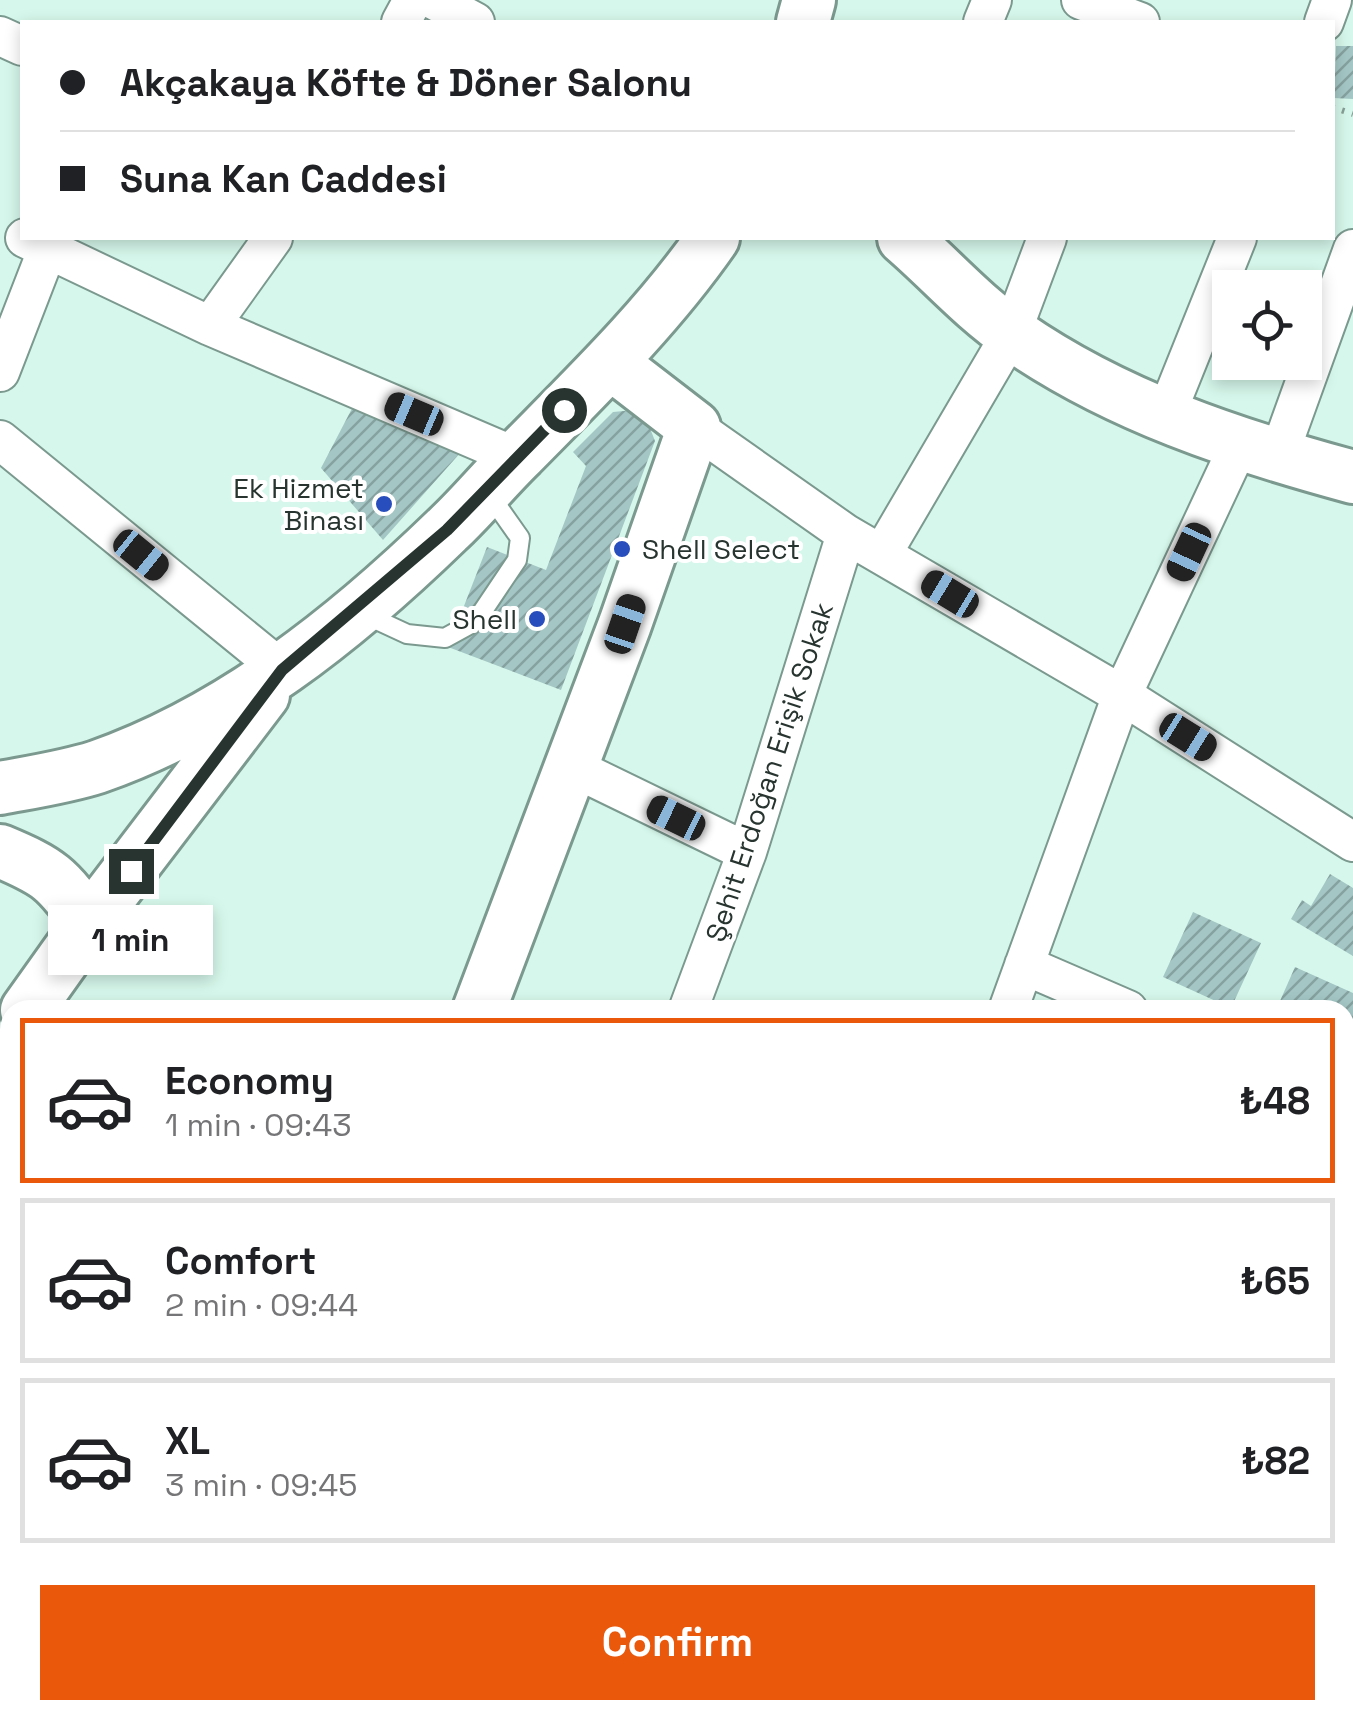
<!DOCTYPE html>
<meta charset="utf-8">
<style>
:root{--surface:#fff;--page:#f2f2f2;--text:#202124;--muted:#757577;--line:#e0e0e0;--accent:#ea580c}
body{margin:0;font-family:"Space Grotesk",sans-serif;background:var(--page);color:var(--text);height:100vh;display:flex;flex-direction:column;font-size:38px;white-space:nowrap}
*{box-sizing:border-box;margin:0}
p{font-size:32px;color:var(--muted)}
.icon{flex:none;width:55px;height:55px;fill:none;stroke:currentColor;stroke-width:2;stroke-linecap:round;stroke-linejoin:round}
.map{position:relative;flex:1;overflow:hidden}
.sheet{position:absolute;left:0px;top:1000px;width:1355px;height:720px;display:flex;flex-direction:column;background:var(--surface);border-radius:30px 30px 0 0;box-shadow:0 5px 15px #0003}
.sheet>*{flex:none}
.banner{position:absolute;left:20px;top:20px;width:1315px;height:220px;border-radius:0px;box-shadow:0 5px 15px #0003;display:grid;align-content:center;height:220px;padding:0 40px;background:var(--surface)}
.fabs{position:absolute;left:1212px;top:270px;display:grid;gap:20px}
.fabs a{display:grid;place-items:center;width:110px;height:110px;border-radius:0px;background:var(--surface);box-shadow:0 5px 15px #0003;font-size:50px}
.end{position:absolute;width:45px;height:45px;margin:-22px;border:12px solid #27342f;background:#fff;box-shadow:0 0 0 5px #fff}
.from{border-radius:50%}
.bubble{position:absolute;height:70px;border-radius:0px;background:var(--surface);box-shadow:0 5px 15px #0003;font-size:32px;font-weight:800;line-height:70px;text-align:center}
.car{position:absolute;width:30px;height:60px;margin:-30px -15px;border-radius:12px;box-shadow:0 0 8px 2px #0007;background:linear-gradient(#222 24%,#8ab4d8 0 40%,#222 0 76%,#8ab4d8 0 86%,#222 0)}
.banner b{display:flex;align-items:center;gap:35px;height:95px;font-size:38px}
.banner b+b{border-top:2px solid var(--line)}
.banner i{width:25px;height:25px;background:var(--text)}
ul{padding:18px 0 0;list-style:none}
li{display:flex;align-items:center;gap:30px;height:165px;margin:0 20px 15px;padding:0 20px;border:5px solid var(--line);border-radius:0px}
li div{flex:1}
li b{display:block;font-size:38px}
li em{font-style:normal;font-weight:800}
li.current{border-color:var(--accent)}
li>.icon{width:90px;height:90px;stroke-width:1.5}
.button{display:flex;gap:20px;margin-top:auto;padding:20px 40px}
.button a{flex:1;height:115px;border-radius:0px;background:var(--accent);color:#fff;font-size:40px;font-weight:800;line-height:115px;text-align:center}
.map>svg:first-child{display:block}
.building{fill:url(#building-hatch)}
.lines{fill:none;stroke-linecap:round;stroke-linejoin:round}
.lane-casing{stroke:#7b998f;stroke-width:22}
.street-casing{stroke:#7b998f;stroke-width:42}
.secondary-casing{stroke:#7b998f;stroke-width:58}
.path{stroke:#879f97;stroke-width:6;stroke-dasharray:2.5 8;stroke-linecap:butt}
.lane{stroke:#fff;stroke-width:18}
.street{stroke:#fff;stroke-width:38}
.secondary{stroke:#fff;stroke-width:52}
.route{stroke:#27342f;stroke-width:12}
.poi-dot{fill:#284dbc;stroke:#fff;stroke-width:4}
.labels{text-anchor:middle;dominant-baseline:central;stroke-width:8;stroke-linejoin:round;paint-order:stroke}
.poi-label{font-size:28px;fill:#27342f;stroke:#fff;text-anchor:end}
.street-label{font-size:28px;fill:#27342f;stroke:#fff}
</style>
<div class="map">
<svg width="1353" height="1720" viewBox="0 0 1353 1720">
<defs>
<pattern id="building-hatch" width="6" height="6" patternUnits="userSpaceOnUse" patternTransform="scale(2.5)"><rect width="6" height="6" fill="#a4c7c5"/><path d="M-1 1l2-2M0 6l6-6M5 7l2-2" fill="none" stroke="#86a2a0"/></pattern>
</defs>
<rect width="100%" height="100%" fill="#d6f7eb"/>
<!-- building -->
<path class="building" d="M1336,46H1353V99L1334,98Z
M358,397L461,452L383,540L321,468Z
M634,410L646,418L655,441L561,690L448,647L487,547L546,570L586,466L573,452L613,412Z
M1330,874L1353,888V956L1291,919L1302,900L1311,906Z
M1193,912L1261,943L1231,1008L1163,977Z
M1295,967L1353,993V1064L1345,1060V1010H1276Z
M10,1196V1304L0,1297V1208Z
M0,1396L10,1402V1710H35L28,1720H0Z"/>
<g class="lines">
<defs>
<path id="lane" d="M366,615L407,634L445,638L476,621L517,560L520,538L489,494"/>
<path id="street" d="M434,0L475,22
M1081,0L1140,22
M401,22L413,0
M983,22L992,0
M1324,22L1332,0
M0,36L22,46
M25,238L210,326L516,457
M210,326L273,238
M0,372L48,248
M1165,417L1237,238
M694,427L846,534L1122,695L1353,842
M0,440L282,670
M1278,457L1353,249
M882,554L1011,334L1047,238
M570,766L747,852
M1024,965L1128,1010
M688,1010L747,852L846,534
M1008,1010L1122,695L1239,445
M1345,1104L1353,1108
M1345,1330L1353,1296
M968,1720L971,1710
M1241,1720L1244,1710"/>
<path id="secondary" d="M803,22L809,0
M904,238C940,269 974,308 1014,335C1116,406 1235,445 1353,477
M0,788C32,782 66,777 97,767C231,720 346,628 447,530C473,506 495,478 521,453C589,384 658,317 713,238
M0,851C50,872 57,878 89,923
M27,1010L89,923L263,695
M479,1010L625,624L694,427L611,363
M883,1710L892,1720
M932,1710L941,1720
M195,1720L199,1710"/>
</defs>
<!-- lane casing -->
<use href="#lane" class="lane-casing"/>
<!-- street casing -->
<use href="#street" class="street-casing"/>
<!-- secondary casing -->
<use href="#secondary" class="secondary-casing"/>
<!-- path -->
<path class="path" d="M1332,107L1353,114"/>
<!-- lane -->
<use href="#lane" class="lane"/>
<!-- street -->
<use href="#street" class="street"/>
<!-- secondary -->
<use href="#secondary" class="secondary"/>
</g>
<g class="lines">
<!-- route -->
<path class="route" d="M131,871L282,670L447,530L564,410"/>
</g>
<!-- markers -->
<g class="poi-dot">
<circle cx="384" cy="504" r="10"/>
<circle cx="622" cy="549" r="10"/>
<circle cx="537" cy="619" r="10"/>
</g>
<g class="labels">
<!-- poi labels -->
<g class="poi-label">
<text x="364" y="488">Ek Hizmet<tspan x="364" dy="32">Binası</tspan></text>
<text x="642" y="549" text-anchor="start">Shell Select</text>
<text x="517" y="619">Shell</text>
</g>
<!-- street labels -->
<g class="street-label">
<text transform="translate(769 772) rotate(-72)">Şehit Erdoğan Erişik Sokak</text>
</g>
</g>
</svg>
<div class="fabs">
<a><svg class="icon" aria-label="locate" viewBox="0 0 24 24"><circle cx="12" cy="12" r="6"/><path d="M12 2v4M12 18v4M2 12h4M18 12h4"/></svg></a>
</div>
<i class="end from" style="left:564px;top:410px"></i>
<i class="end" style="left:131px;top:871px"></i>
<div class="bubble" style="left:48px;top:905px;width:165px">1 min</div>
<i class="car" style="left:414px;top:414px;rotate:293deg"></i>
<i class="car" style="left:1189px;top:552px;rotate:205deg"></i>
<i class="car" style="left:141px;top:555px;rotate:129deg"></i>
<i class="car" style="left:950px;top:594px;rotate:301deg"></i>
<i class="car" style="left:625px;top:624px;rotate:19deg"></i>
<i class="car" style="left:1188px;top:737px;rotate:122deg"></i>
<i class="car" style="left:676px;top:818px;rotate:296deg"></i>
<div class="banner">
<b><i class="from"></i>Akçakaya Köfte &amp; Döner Salonu</b>
<b><i></i>Suna Kan Caddesi</b>
</div>
<section class="sheet">
<ul>
<li class="current"><svg class="icon" aria-label="car" viewBox="0 0 24 24"><path d="M5 17H2v-5l4-1 3-4h7l3 4 3 1v5h-3M9 17h6M6 11h13"/><circle cx="7" cy="17" r="2"/><circle cx="17" cy="17" r="2"/></svg><div><b>Economy</b><p>1 min · 09:43</p></div><em>₺48</em></li>
<li><svg class="icon" aria-label="car" viewBox="0 0 24 24"><path d="M5 17H2v-5l4-1 3-4h7l3 4 3 1v5h-3M9 17h6M6 11h13"/><circle cx="7" cy="17" r="2"/><circle cx="17" cy="17" r="2"/></svg><div><b>Comfort</b><p>2 min · 09:44</p></div><em>₺65</em></li>
<li><svg class="icon" aria-label="car" viewBox="0 0 24 24"><path d="M5 17H2v-5l4-1 3-4h7l3 4 3 1v5h-3M9 17h6M6 11h13"/><circle cx="7" cy="17" r="2"/><circle cx="17" cy="17" r="2"/></svg><div><b>XL</b><p>3 min · 09:45</p></div><em>₺82</em></li>
</ul>
<div class="button"><a>Confirm</a></div>
</section>
</div>
